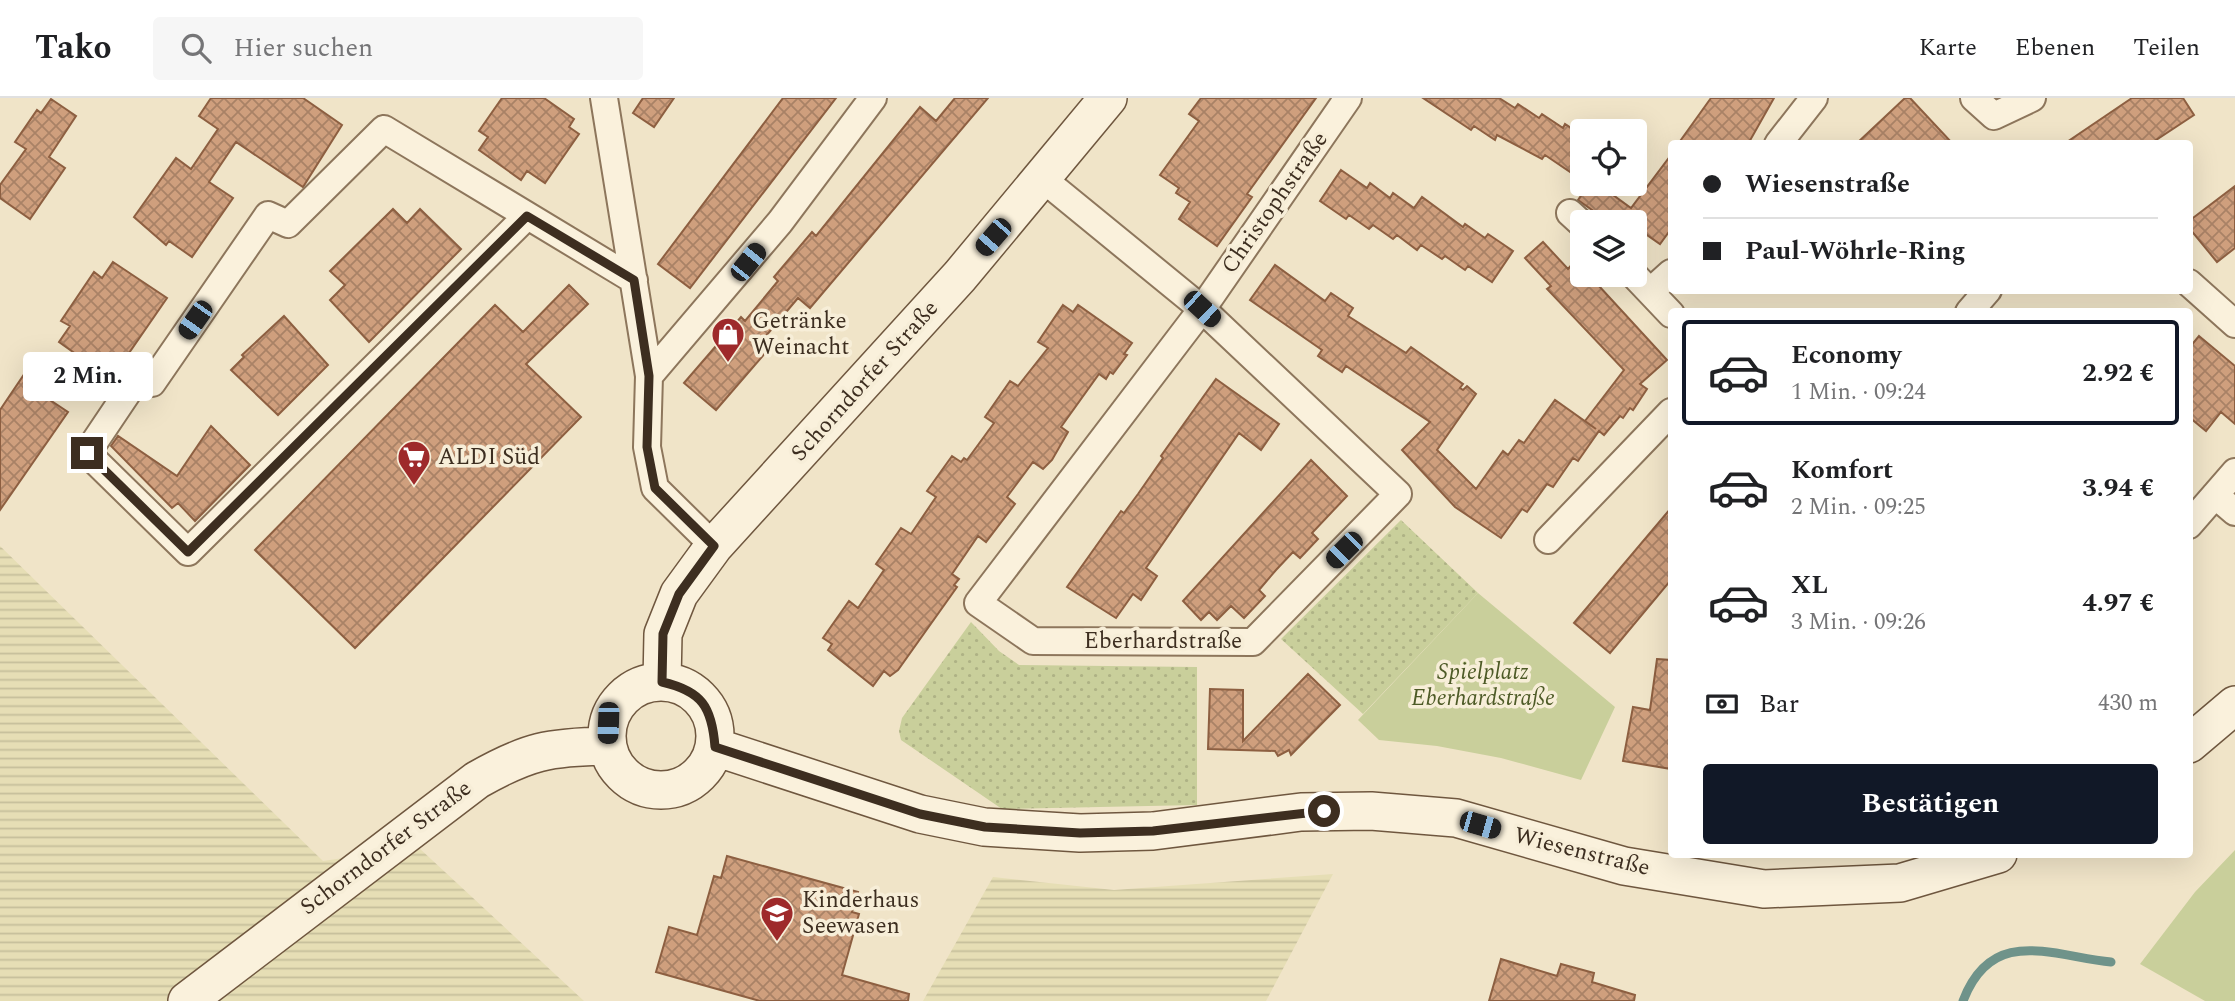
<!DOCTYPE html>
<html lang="de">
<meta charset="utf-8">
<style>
:root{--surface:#fff;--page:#f6f6f6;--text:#202124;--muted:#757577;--line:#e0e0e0;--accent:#111827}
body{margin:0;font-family:Spectral,serif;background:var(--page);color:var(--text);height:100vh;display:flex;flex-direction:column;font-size:26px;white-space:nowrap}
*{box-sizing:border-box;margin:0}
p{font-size:23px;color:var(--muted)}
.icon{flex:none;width:38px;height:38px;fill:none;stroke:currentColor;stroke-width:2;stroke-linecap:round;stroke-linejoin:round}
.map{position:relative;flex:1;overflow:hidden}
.sheet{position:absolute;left:1668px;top:210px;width:525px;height:550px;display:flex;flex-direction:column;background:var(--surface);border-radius:7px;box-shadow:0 7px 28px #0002}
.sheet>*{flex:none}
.guide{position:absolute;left:1668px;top:42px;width:525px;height:154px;border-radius:7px;box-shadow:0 7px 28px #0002;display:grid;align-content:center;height:154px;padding:0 35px;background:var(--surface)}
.fabs{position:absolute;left:1570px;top:21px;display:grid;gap:14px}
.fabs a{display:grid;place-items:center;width:77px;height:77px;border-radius:7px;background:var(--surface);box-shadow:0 7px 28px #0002;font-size:35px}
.end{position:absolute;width:32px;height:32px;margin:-16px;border:9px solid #3d2e20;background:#fff;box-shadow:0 0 0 4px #fff}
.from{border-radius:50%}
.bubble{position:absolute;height:49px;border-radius:7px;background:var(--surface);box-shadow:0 7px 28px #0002;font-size:23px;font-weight:700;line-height:49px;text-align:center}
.car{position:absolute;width:21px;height:42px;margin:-21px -10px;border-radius:9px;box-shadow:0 0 5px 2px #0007;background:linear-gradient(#222 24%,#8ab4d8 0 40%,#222 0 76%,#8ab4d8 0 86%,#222 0)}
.guide b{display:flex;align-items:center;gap:24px;height:66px;font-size:26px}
.guide b+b{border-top:2px solid var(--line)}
.guide i{width:18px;height:18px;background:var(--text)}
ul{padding:12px 0 0;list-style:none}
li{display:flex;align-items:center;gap:21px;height:105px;margin:0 14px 10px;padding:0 21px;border:4px solid transparent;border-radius:7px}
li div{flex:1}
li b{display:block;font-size:26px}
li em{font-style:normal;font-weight:700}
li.current{border-color:var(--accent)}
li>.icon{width:63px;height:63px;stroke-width:1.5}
.pay{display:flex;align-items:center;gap:18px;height:77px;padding:0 35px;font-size:26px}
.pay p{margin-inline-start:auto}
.primary-button{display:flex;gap:14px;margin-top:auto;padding:14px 35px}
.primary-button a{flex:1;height:80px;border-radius:7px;background:var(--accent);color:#fff;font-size:28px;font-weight:700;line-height:80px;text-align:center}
header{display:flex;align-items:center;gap:42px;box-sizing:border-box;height:98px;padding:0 35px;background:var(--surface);border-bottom:2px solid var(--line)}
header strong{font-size:33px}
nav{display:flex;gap:38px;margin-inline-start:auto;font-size:24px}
.search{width:490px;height:63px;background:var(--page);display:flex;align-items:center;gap:18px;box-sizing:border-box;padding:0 24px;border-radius:7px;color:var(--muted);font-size:26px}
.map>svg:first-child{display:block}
.farmland{fill:url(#farmland-rules)}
.grass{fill:url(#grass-dots)}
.green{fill:#c9cf9b}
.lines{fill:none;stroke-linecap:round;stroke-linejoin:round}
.stream{stroke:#6f938a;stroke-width:9}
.building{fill:url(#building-cross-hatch);stroke:#8d5f41;stroke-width:2}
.street-casing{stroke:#8d765c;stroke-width:30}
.secondary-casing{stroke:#6f573f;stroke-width:40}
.street{stroke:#faf1dc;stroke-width:26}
.secondary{stroke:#faf1dc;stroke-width:37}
.route{stroke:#3d2e20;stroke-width:9}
.labels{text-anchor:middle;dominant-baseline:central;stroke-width:7;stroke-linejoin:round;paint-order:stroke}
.street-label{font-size:23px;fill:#3d2e20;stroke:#f7eed8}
.poi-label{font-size:23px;fill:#3d2e20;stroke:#f7eed8;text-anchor:start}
.park-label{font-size:23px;font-style:italic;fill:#4d5a26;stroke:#f7eed8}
</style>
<header>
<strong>Tako</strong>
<div class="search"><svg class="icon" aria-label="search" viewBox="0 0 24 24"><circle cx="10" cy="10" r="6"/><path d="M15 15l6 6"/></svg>Hier suchen</div>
<nav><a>Karte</a><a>Ebenen</a><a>Teilen</a></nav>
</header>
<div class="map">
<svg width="2235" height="903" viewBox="0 0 2235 903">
<defs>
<pattern id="farmland-rules" width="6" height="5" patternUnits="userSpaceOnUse" patternTransform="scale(1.75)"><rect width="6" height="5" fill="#e6deb5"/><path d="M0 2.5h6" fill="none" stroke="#c6bf9b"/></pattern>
<pattern id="grass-dots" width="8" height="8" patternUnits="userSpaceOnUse" patternTransform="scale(1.75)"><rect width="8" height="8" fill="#c9cf9b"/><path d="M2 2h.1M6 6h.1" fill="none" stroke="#aeb285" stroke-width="1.8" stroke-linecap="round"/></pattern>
<pattern id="building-cross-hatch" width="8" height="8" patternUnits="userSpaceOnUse" patternTransform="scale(1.75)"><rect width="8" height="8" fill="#cf9f7d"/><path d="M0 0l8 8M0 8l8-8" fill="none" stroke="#a98266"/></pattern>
</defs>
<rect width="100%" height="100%" fill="#f0e4c8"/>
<!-- farmland -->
<path class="farmland" d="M0,448L323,763L418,749L584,903H0Z
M1333,776L1266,903H923L993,779L1114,792Z"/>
<!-- grass -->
<path class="grass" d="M1401,422L1478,495L1363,616L1281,541Z
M971,524L999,553L1019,567L1197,569V707L1002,711L901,642L899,633L902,620Z"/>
<!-- green -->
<path class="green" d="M1478,495L1615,609L1581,682L1501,660L1437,648L1379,642L1358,622Z
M2235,752V903H2205L2140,866L2195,794Z"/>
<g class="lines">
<!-- stream -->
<path class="stream" d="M1963,903C1992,827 2052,858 2111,864"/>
</g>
<!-- building -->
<path class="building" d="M211,0H303L342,27L303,89L236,44L209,84L233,100L192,159L169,143L166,147L134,119L176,60L191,71L218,31L199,18Z
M502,0H544L574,21L569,29L579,36L545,85L527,73L521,82L479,52L488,39L479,33Z
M643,0H674L654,29L633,15Z
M783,0H836L690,190L658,166Z
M955,0H988L810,210L798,200L765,239L773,246L716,312L684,285L741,219L745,223L778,183L774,179L812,134L816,138L920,9L936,23Z
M1201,0H1316L1247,96L1252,99L1217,148L1179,121L1190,104L1176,95L1179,90L1160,77L1199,23L1189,16Z
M1423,0H1499L1515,10L1518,6L1539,20L1542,16L1563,30L1565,26L1582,37V82L1545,57L1542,61L1497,37L1495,42L1474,28L1471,32Z
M1711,0H1774L1748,46H1678Z
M1905,0H1910L1953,46H1856Z
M2132,0H2183L2194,17L2150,46H2064Z
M51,1L76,18L49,59L65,70L30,121L0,100V87L26,51L15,44L37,12L41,15Z
M1671,57V131L1660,146L1634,128V124H1609L1578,102L1589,86H1598L1631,110Z
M1341,72L1367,90L1370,85L1390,100L1393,95L1414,110L1422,99L1463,129L1465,126L1485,140L1488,136L1513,153L1492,184L1468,168L1465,172L1445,158L1442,161L1421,147L1417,152L1397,137L1393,141L1373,127L1369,131L1349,117L1346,121L1320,103Z
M2235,88V150L2217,164L2189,130V123Z
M393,111L407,125L420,111L461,151L369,244L330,202L345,187L330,173Z
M1543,144L1568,171L1574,164L1582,172V177H1587L1599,188L1667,262L1640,286L1647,291L1633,312L1630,310L1623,320L1620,318L1604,337L1599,333L1578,363L1573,360L1553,389L1547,386L1527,414L1522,411L1501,440L1455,409L1402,352L1430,324L1346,268L1342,274L1318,258L1322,252L1250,202L1275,167L1325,203L1331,195L1353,210L1348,218L1406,255L1411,249L1463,286L1460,290L1463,292L1467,288L1476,296L1437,352L1476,391L1503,353L1508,357L1519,342L1524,345L1555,302L1596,331L1585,323L1624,272L1547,191L1551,188L1525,160Z
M113,164L167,200L111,281L59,244L70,228L61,223L94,174L102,180Z
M569,187L588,206L526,266L581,319L355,550L255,452L495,207L523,234Z
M1063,207L1073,214L1078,207L1132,245L1124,256L1127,257L1113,276L1110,274L1106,281L1099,276L1061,329L1068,334L1052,362L1043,371L1033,364L1007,399L1015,406L986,444L978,438L952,476L959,481L954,487L957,489L898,572L890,578L884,573L873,588L828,552L832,546L823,540L849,503L858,510L884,472L876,466L901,430L911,436L936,399L927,393L952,358L961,364L964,360L967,362L994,325L985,319L1010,283L1018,288L1048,250L1038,244Z
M284,218L328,267L278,317L231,272L244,259L242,257Z
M2199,238L2235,268V326L2221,314L2206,333L2189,319V250Z
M25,275L52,293L47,300L68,314L0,412V312Z
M1216,281L1279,326L1261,352L1239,335L1146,470L1157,478L1141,502L1133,496L1116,520L1067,489L1121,413L1124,415L1138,396L1163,360L1161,358Z
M211,328L250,367L195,423L178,405L172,410L111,348L118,338L177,378Z
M1311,362L1347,398L1312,435L1318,441L1300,460L1293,454L1276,472L1259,492L1265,498L1244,520L1231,508L1217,522L1209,514L1201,522L1183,503Z
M1671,410V482L1610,555L1574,525Z
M1657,561L1671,562V671L1623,663L1633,609L1650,612Z
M1308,576L1340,607L1291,657L1289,652L1278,658L1275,653L1208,651L1210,591L1243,592V643Z
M727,758L858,794L852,814L859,816L842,877L909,896L908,903H760L656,874L669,829L697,837L714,778L721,780Z
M1501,861L1557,878L1561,866L1594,875L1592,884L1635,897L1634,903H1489Z"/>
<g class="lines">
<defs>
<path id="street" d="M604,0L649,278L647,349L655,390L714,448
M1974,0L1994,18L2032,0
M1778,46L1814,0
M1043,81L1202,211L1398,396L1253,544L1033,543L978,505L1202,211L1348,0
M1570,115L1582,126
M527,118L188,454L87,355L132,288L152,285L268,117L288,126L384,31L634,182
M1634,177L1671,216
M2189,185L2235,226
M1651,193L1671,175
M1969,214L1988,192
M649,278L780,124L873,0
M2215,397L2235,414
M2189,427L2235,374
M1548,442L1671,314"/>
<path id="secondary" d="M662,584L663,536L679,496L714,448L960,178L1108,0
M607 638a54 54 0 1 1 108 0a54 54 0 1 1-108 0Z
M2189,646L2235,607
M715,649L920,716L984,729L1080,735L1153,733L1301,714L1371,713L1456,720L1624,768L1764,791L1900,785L1998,756
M187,903L477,682C528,653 549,649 607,648"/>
</defs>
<!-- street casing -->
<use href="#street" class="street-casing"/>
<!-- secondary casing -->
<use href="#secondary" class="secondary-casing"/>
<!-- street -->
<use href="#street" class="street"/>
<!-- secondary -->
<use href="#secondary" class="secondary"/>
</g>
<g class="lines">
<!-- route -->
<path class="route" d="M87,355L188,454L527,118L634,182L649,278L647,349L655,390L714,448L679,496L663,536L662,584C702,593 712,609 715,649L920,716L985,729L1080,735L1153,733L1324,713"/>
</g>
<!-- icons -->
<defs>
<symbol id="shop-pin" viewBox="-11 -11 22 30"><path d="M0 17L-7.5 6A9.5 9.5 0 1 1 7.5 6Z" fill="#9e2a2b" stroke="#f7eed8"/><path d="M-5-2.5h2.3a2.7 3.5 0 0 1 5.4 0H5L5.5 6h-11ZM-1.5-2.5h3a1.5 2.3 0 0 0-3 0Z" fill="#fff"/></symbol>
<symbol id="supermarket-pin" viewBox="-11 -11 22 30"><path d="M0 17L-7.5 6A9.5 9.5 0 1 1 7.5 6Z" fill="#9e2a2b" stroke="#f7eed8"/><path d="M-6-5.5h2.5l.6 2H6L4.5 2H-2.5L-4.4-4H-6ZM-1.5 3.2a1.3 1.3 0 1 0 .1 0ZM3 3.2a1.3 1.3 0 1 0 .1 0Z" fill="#fff"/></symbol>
<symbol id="school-pin" viewBox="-11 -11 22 30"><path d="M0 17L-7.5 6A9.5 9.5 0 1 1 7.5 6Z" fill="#9e2a2b" stroke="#f7eed8"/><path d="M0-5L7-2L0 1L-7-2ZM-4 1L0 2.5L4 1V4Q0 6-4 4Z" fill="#fff"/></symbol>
</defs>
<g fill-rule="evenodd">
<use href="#shop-pin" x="709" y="217" width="38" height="52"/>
<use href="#supermarket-pin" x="395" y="340" width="38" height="52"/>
<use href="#school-pin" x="758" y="796" width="38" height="52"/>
</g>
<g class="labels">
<!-- street labels -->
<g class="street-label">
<text transform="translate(1275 105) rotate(-55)">Christophstraße</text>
<text transform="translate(865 283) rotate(-48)">Schorndorfer Straße</text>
<text x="1163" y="543">Eberhardstraße</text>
<text transform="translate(386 750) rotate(-37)">Schorndorfer Straße</text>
<text transform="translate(1582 754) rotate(14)">Wiesenstraße</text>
</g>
<!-- poi labels -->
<g class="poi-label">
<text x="752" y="223">Getränke<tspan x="752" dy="26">Weinacht</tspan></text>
<text x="438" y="359">ALDI Süd</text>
<text x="802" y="802">Kinderhaus<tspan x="802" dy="26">Seewasen</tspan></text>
</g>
<!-- park labels -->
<g class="park-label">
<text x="1483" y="574">Spielplatz<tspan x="1483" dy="26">Eberhardstraße</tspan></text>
</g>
</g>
</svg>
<div class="fabs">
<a><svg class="icon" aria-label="locate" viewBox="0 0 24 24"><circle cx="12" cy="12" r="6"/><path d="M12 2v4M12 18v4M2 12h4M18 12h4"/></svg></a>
<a><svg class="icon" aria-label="layers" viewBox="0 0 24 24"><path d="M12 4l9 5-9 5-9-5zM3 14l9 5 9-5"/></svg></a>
</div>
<i class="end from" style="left:1324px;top:713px"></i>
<i class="end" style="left:87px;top:355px"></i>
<div class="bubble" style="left:23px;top:254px;width:130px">2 Min.</div>
<i class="car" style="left:993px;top:139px;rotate:221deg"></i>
<i class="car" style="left:748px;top:164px;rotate:39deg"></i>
<i class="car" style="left:1202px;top:211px;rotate:133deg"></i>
<i class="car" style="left:195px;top:222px;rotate:215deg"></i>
<i class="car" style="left:1344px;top:452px;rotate:225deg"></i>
<i class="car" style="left:608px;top:625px;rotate:182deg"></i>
<i class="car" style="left:1480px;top:727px;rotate:106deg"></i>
<div class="guide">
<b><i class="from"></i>Wiesenstraße</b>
<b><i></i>Paul-Wöhrle-Ring</b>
</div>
<section class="sheet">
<ul>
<li class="current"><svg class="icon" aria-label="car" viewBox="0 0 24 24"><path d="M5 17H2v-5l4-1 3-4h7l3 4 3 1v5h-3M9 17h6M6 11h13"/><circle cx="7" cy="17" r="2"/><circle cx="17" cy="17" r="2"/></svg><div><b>Economy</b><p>1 Min. · 09:24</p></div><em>2.92 €</em></li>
<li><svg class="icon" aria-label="car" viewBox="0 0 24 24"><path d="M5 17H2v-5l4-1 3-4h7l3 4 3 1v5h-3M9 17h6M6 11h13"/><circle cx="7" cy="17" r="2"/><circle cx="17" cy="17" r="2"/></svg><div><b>Komfort</b><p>2 Min. · 09:25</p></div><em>3.94 €</em></li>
<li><svg class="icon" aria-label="car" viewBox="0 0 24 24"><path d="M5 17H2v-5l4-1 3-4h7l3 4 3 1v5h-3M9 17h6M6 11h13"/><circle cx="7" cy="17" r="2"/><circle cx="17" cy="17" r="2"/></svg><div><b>XL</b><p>3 Min. · 09:26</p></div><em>4.97 €</em></li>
</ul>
<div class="pay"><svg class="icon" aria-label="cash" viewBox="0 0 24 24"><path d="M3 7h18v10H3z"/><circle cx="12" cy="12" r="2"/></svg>Bar<p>430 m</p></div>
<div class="primary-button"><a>Bestätigen</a></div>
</section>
</div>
